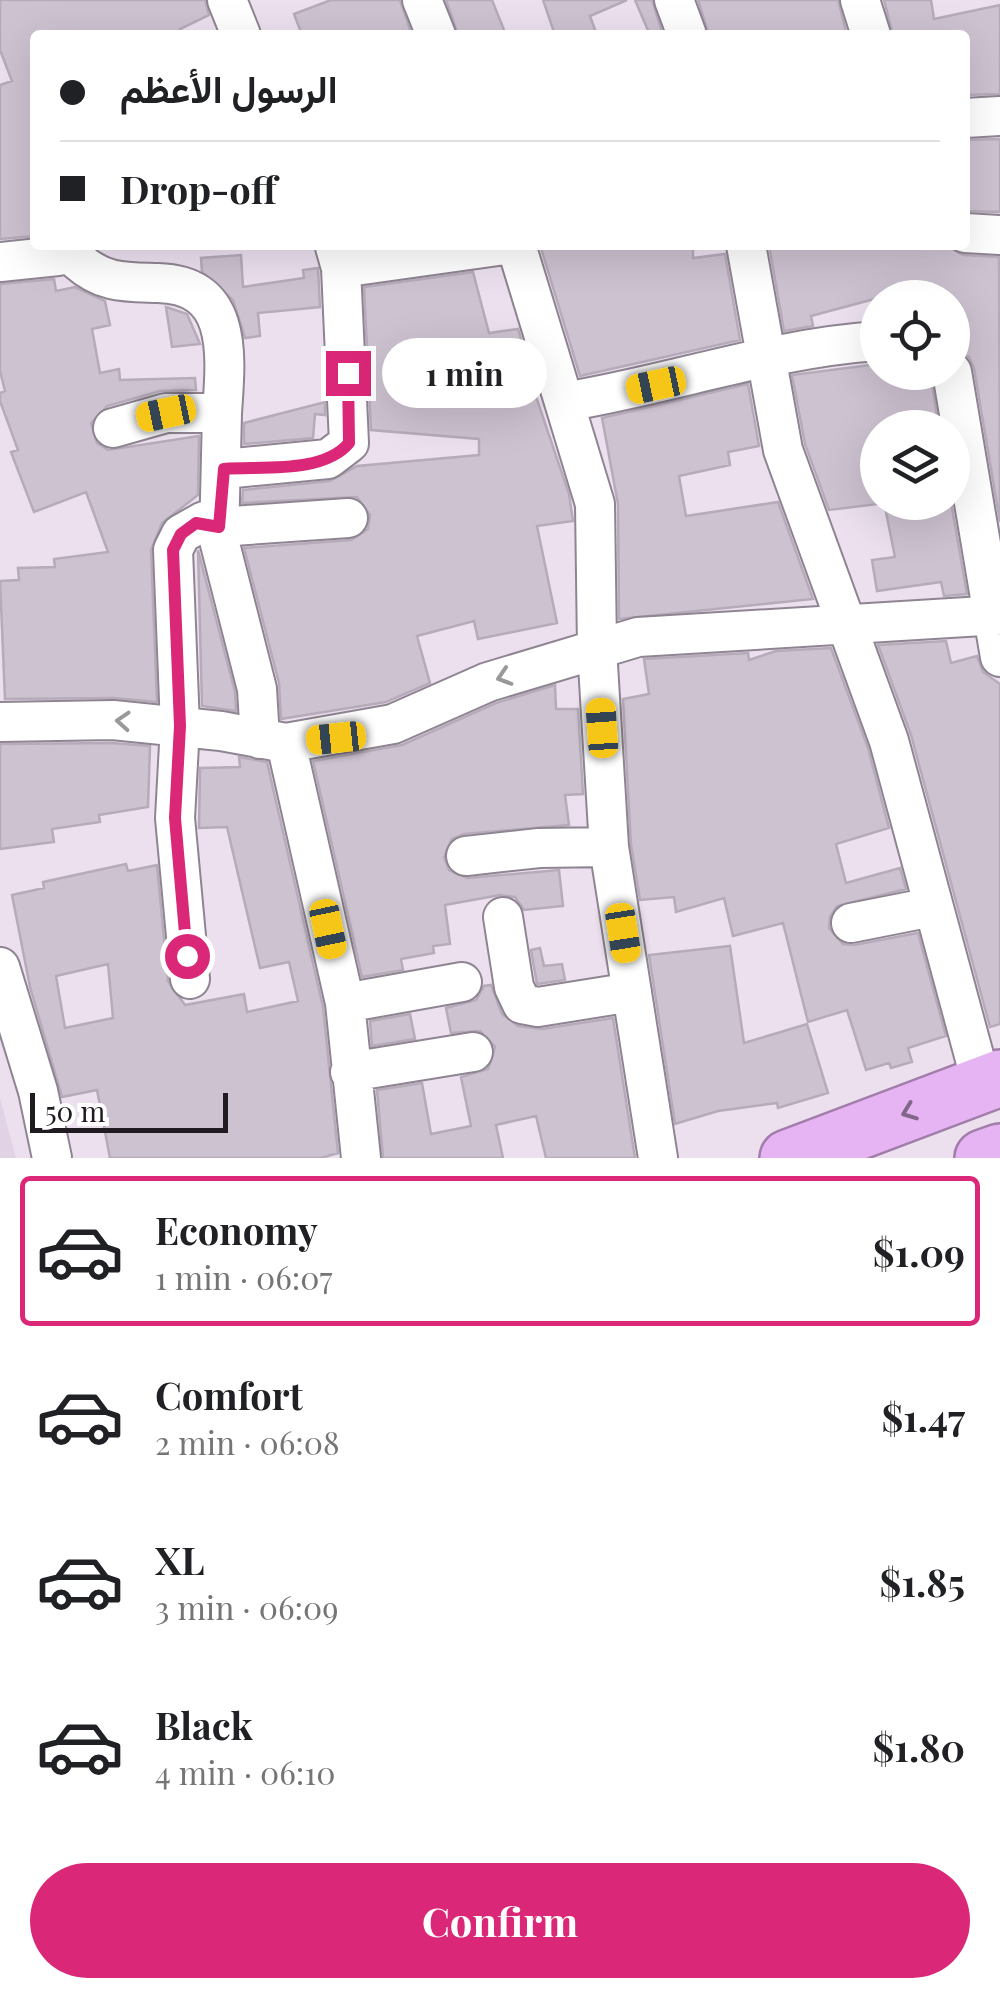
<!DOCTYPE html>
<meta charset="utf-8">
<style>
:root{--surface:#fff;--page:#f6f6f6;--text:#202124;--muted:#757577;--line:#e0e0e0;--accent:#db2777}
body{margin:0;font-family:"Playfair Display",Vazirmatn,serif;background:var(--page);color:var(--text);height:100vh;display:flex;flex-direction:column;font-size:38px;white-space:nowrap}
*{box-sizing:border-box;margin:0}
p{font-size:32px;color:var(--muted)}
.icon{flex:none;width:55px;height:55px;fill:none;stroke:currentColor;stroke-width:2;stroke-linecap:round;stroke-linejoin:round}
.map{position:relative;height:1158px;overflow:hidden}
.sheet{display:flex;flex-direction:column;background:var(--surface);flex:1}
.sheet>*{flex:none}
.guide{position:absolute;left:30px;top:30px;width:940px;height:220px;border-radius:10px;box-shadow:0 10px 40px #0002;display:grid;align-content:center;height:220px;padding:0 30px;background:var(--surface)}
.tools{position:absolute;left:860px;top:280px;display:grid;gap:20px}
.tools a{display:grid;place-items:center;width:110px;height:110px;border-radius:50%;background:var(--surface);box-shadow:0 10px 40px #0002;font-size:50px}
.scale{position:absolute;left:30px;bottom:25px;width:198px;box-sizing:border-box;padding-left:10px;border:5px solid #1f1b20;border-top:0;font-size:28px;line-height:35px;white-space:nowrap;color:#1f1b20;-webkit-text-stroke:8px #fff;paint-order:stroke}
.end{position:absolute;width:45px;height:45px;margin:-22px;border:12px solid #db2777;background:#fff;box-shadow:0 0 0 5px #fff}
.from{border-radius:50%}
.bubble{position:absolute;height:70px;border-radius:35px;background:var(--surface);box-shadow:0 10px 40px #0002;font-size:32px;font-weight:700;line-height:70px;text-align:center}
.car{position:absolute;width:30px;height:60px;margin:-30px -15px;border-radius:12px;box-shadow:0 0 8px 2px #0007;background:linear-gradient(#f5c518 24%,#345 0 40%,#f5c518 0 76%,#345 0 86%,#f5c518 0)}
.guide b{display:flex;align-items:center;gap:35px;height:95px;font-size:38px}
.guide b+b{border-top:2px solid var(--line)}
.guide i{width:25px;height:25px;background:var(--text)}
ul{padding:18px 0 0;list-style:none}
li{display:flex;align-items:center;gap:30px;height:150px;margin:0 20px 15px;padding:0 10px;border:5px solid transparent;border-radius:10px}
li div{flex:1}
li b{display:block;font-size:38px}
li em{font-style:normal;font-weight:700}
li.on{border-color:var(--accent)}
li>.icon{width:90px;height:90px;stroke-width:1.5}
.cta{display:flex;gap:20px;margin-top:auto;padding:20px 30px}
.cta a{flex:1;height:115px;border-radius:60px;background:var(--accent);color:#fff;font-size:40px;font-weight:700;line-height:115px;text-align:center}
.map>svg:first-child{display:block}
.built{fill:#e2d2e6}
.building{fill:#cdc2d0;stroke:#b6abb9;stroke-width:2.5;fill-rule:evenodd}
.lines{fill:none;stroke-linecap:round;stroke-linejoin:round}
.minor-casing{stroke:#8f8592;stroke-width:42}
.highway-casing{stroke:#a07ea9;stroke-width:60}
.minor{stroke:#fff;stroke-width:38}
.highway{stroke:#e6b3f3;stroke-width:55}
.oneway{stroke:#9a989b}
.oneway2{stroke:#82678a}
.route{stroke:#db2777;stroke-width:12}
</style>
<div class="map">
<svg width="1000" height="1158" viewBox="0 0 1000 1158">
<rect width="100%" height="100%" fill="#ece0ef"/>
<!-- built -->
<path class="built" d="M0,1098L16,1158H0Z"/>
<!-- building -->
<path class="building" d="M0,0H205L209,15L180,29L183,35H35V236L0,239V85L12,81L0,50Z
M331,0H400L412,35H302L294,14Z
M446,0H492L506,35H458Z
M543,0H627L590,16L597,35H555Z
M635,0H652L663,35H650Z
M698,0H838L847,35H709Z
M884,0H931L934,19L1000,5V94L965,95V35H893Z
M1000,139V212L965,211V140Z
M540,245H693V258L725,254L740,340L580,376Z
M769,245H840L841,249L946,245L963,255L999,257L1000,522L974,368L969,357L952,350V298H878L811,316L813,326L784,331Z
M241,255L243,287L304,278L303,270L318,268L320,307L258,313L260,336L245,338L233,300L202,272L201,258Z
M473,272L489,333L518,329L529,365L525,364L569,494L573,521L537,526L557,623L478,639L474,621L417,636L430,683L386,702L281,719L279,683L244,548L351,540L368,529L370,515L357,497L242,503L243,490L330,481L357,466L479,455V439L371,430L364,287Z
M54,279L56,291L75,287L105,301L110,325L92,329L100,373L119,369L120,380L195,378L196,390L160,391L107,406L91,423L97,443L108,450L199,436L198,495L162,523L151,550L157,702L113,698L5,699L0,581L19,580L18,568L55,567L54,559L108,552L86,492L34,512L11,452L18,450L0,401V393L5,391L0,371V284Z
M166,307L187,314L200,344L172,347Z
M878,364V372H930L939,428H878V504L829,510L805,444L792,375Z
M748,384L759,446L728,452L730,465L679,476L686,516L778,502L813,599L619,619L618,504L602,418Z
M325,402V415L315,414L313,438L244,444V423Z
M884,502H951L967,594L944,596L941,582L877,591L872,560L895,557Z
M198,550L235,692L236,711L202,706Z
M946,641L951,663L977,656L983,672L1000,684V1024L990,1027L911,735L878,645Z
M831,648L868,748L889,828L836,844L846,883L900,868L906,889L837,906L830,917L829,928L843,944L854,945L918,933L946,1036L908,1048L912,1062L891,1068L889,1063L866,1070L847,1010L808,1022L783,923L733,936L724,898L676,912L674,897L640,900L631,845L623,699L649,694L644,659L748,653L749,660L776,651Z
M555,685L556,709H578L583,794L565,795L569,825L464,834L452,839L444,857L449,870L467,878L559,870L563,906L524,910L515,897L500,895L445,905L450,944L433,946L434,953L401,959L403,970L362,977L313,761L402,745L496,703Z
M112,743L150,746L148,807L99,815L100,822L52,829L54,842L0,849V744Z
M239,757L267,762L323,1007L338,1153L321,1158H110L97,1090L62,1097L30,987L12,895L44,888L43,882L126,864L128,871L157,865L168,981L185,1005L244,994L247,1012L298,1001L289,962L260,968L227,827L199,828L200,768L240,767ZM108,964L113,1018L65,1028L56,976Z
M730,946L744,1043L807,1024L828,1093L778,1108L777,1103L718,1111L675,1124L649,955Z
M540,948L544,966L562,964L565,980L537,984L531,950Z
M491,985L502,1014L518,1026L542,1029L613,1018L635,1158H546L536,1116L496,1125L503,1158H383L377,1090L422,1083L431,1134L471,1126L461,1077L488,1069L495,1047L480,1031L451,1033L446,1008L476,1000L484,986Z
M410,1014L415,1039L372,1046L370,1021Z"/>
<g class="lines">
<defs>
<path id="minor" d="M227,0L241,35
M422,0L436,35
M674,0L687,35
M860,0L871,35
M965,118L1000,116
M965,233L1000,235
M516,245L564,402
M746,245L783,450L889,741L982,1085
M75,247L78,261C104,284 126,282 158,283C234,285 226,355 222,413
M335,247L341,268L505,245
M0,262L58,256L77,245
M952,372L1000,657
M113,428L166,413H222L219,540L257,689L260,739
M224,469L328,459L349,443L341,268
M0,722L113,720L221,731L286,743L393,724L488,682L638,637L1000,615
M286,743L345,1003L361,1158
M466,856L539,848L609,847
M503,917L514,987L522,1004L538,1007L632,992
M851,923L932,907
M0,967L38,1091L52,1158
M190,979L175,818L180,726L173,550L181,534L204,521L219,527L348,518
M345,1003L462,982
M350,1072L473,1052
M658,1158L609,847L597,648L595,504L564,402C669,385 771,348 878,341"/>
<path id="highway" d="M788,1158L1000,1078
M983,1158L1000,1152"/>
</defs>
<!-- minor casing -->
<use href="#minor" class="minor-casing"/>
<!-- highway casing -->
<use href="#highway" class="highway-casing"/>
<!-- minor -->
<use href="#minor" class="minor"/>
<!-- highway -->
<use href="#highway" class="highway"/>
</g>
<!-- one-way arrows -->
<defs><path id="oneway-chevron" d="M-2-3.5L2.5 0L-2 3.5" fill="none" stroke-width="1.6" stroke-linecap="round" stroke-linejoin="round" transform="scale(2.5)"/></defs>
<g class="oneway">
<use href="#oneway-chevron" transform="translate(504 677) rotate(162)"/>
<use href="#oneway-chevron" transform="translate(123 721) rotate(-176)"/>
</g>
<use class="oneway2" href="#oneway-chevron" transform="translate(909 1112) rotate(159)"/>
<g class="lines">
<!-- route -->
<path class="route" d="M187,956L175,818L180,726L173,550L181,534L196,523L219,527L224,469C261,466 323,474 349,443L348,373"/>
</g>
</svg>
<div class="tools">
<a><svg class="icon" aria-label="locate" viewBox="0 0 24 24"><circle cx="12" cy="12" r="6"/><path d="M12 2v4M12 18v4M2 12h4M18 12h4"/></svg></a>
<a><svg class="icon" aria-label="layers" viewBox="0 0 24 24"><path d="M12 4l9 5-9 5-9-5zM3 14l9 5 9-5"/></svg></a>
</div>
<div class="scale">50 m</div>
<i class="end from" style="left:187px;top:956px"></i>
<i class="end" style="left:348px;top:373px"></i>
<div class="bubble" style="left:382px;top:338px;width:165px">1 min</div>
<i class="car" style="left:656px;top:385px;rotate:258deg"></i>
<i class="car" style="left:166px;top:413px;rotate:258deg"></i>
<i class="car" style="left:602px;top:728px;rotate:356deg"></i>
<i class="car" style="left:336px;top:738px;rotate:264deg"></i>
<i class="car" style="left:328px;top:929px;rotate:168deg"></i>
<i class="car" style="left:623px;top:933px;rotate:171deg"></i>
<div class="guide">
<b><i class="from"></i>الرسول الأعظم</b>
<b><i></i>Drop-off</b>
</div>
</div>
<section class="sheet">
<ul>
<li class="on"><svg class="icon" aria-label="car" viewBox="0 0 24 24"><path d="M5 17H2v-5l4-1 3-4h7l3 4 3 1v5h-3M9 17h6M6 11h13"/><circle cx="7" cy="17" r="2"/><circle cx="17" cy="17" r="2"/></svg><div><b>Economy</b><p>1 min · 06:07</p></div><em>$1.09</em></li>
<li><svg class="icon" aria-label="car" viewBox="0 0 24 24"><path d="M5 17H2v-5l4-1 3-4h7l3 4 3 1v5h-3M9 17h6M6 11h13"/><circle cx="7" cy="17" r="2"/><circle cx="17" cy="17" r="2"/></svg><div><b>Comfort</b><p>2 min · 06:08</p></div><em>$1.47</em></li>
<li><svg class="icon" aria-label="car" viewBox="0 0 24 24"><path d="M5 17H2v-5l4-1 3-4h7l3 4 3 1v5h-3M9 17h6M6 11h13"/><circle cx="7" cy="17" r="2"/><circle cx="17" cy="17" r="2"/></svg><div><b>XL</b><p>3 min · 06:09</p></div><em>$1.85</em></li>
<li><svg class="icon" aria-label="car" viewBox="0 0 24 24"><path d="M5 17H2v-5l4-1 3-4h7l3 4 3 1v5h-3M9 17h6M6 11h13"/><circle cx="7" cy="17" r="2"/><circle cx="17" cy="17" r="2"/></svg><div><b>Black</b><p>4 min · 06:10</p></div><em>$1.80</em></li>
</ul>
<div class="cta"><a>Confirm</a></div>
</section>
